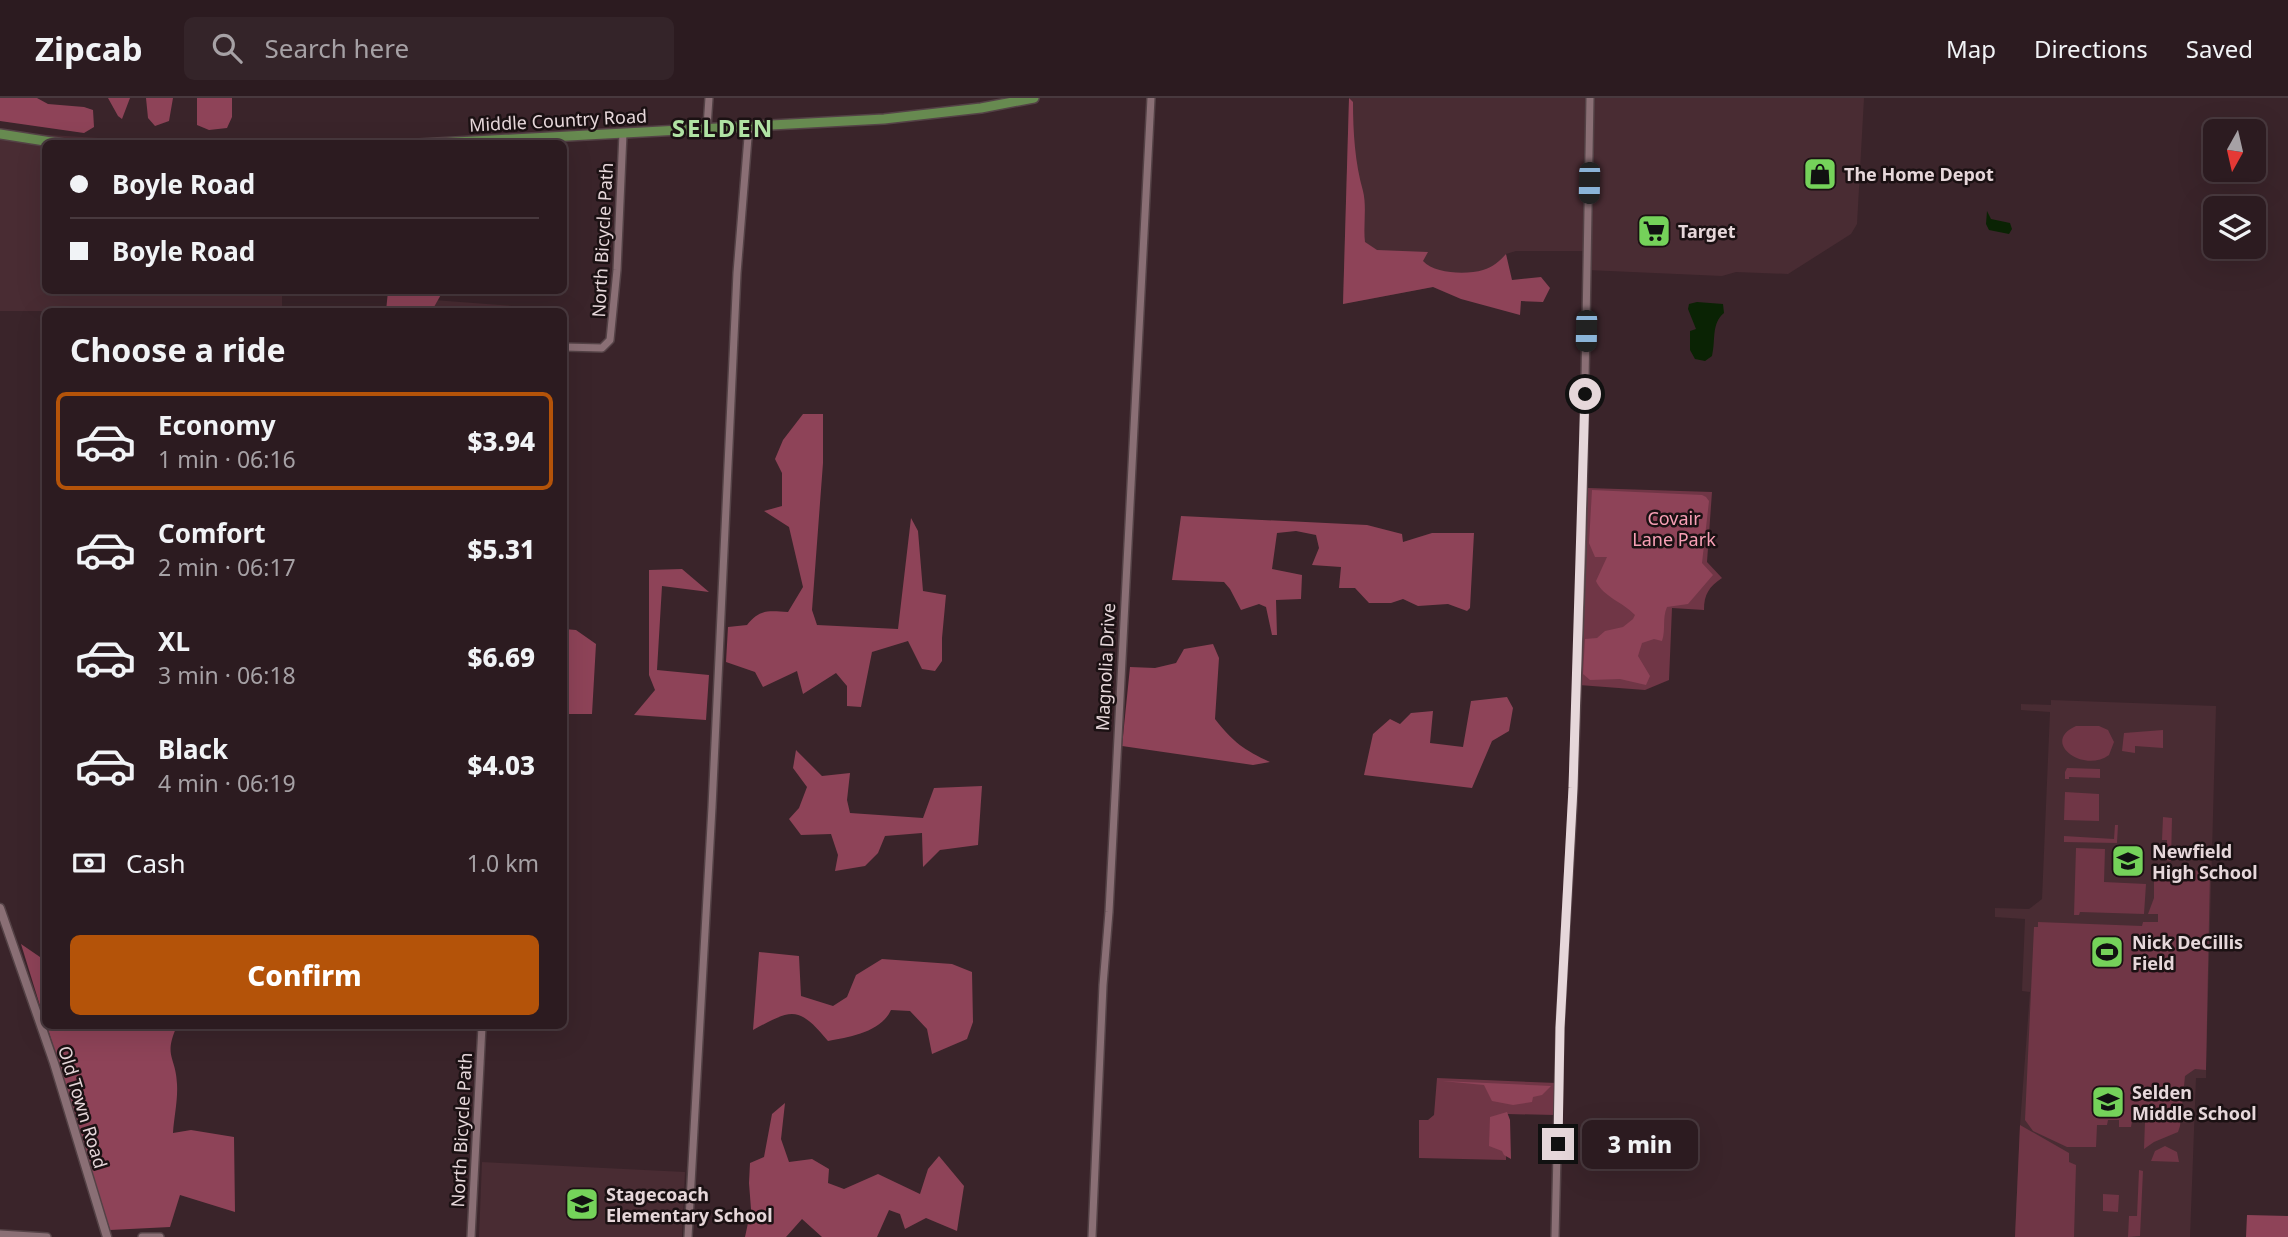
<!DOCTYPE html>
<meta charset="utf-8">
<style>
:root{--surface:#2c1b20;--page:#342429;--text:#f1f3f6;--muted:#a6a1a5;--line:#48393e;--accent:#b45309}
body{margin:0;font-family:"Noto Sans",sans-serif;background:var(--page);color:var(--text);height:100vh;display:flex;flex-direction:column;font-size:26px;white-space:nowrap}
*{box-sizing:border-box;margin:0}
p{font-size:23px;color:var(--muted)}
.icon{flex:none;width:38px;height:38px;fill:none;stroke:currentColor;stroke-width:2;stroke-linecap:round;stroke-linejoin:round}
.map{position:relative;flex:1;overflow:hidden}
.details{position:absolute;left:42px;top:210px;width:525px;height:721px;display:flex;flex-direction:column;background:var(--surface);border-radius:10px;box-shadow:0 7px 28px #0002,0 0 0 2px var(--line)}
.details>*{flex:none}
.banner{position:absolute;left:42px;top:42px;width:525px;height:154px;border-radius:10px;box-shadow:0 7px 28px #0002,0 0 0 2px var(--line);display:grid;align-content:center;height:154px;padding:0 28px;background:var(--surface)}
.needle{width:46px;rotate:188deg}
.fabs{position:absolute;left:2203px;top:21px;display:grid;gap:14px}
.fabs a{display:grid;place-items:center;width:63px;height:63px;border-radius:10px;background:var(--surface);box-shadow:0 7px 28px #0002,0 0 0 2px var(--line);font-size:35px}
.end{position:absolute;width:32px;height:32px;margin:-16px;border:9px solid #e6d7da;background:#111;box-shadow:0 0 0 4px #111}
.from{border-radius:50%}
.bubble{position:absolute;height:49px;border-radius:10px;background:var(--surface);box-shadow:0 7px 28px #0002,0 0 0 2px var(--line);font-size:23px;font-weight:800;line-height:49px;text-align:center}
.car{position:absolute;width:21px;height:42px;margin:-21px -10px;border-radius:9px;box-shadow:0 0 5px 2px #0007;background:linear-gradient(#222 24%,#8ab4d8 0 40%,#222 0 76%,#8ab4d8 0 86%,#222 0)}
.banner b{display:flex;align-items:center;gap:24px;height:66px;font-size:26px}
.banner b+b{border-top:2px solid var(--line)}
.banner i{width:18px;height:18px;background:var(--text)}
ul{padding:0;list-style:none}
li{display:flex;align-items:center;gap:21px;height:98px;margin:0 14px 10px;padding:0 14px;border:4px solid transparent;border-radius:10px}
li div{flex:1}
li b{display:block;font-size:26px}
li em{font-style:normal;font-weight:800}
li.current{border-color:var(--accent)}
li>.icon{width:63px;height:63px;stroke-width:1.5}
h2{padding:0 28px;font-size:32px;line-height:84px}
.pay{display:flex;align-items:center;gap:18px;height:77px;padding:0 28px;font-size:26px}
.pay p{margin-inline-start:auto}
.button{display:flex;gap:14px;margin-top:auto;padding:14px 28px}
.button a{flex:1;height:80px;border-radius:10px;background:var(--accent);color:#fff;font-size:28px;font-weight:800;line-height:80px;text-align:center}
header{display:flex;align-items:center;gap:42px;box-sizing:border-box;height:98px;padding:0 35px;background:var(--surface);border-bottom:2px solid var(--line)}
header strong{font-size:33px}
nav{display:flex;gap:38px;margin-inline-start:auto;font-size:24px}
.search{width:490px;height:63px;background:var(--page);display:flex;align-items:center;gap:18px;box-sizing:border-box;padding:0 24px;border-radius:10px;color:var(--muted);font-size:26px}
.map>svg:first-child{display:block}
.built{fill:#492c33}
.green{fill:#703646}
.forest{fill:#8e4358}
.water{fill:#0a2304}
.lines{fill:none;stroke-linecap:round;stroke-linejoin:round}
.tertiary-casing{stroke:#544246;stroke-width:10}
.secondary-casing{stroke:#544246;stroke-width:11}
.primary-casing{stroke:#544246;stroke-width:12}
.tertiary{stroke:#8a6f75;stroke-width:7}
.secondary{stroke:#8a6f75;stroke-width:8}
.primary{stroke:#678a50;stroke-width:9}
.route{stroke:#e6d7da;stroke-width:9}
.labels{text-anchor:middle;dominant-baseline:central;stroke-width:5;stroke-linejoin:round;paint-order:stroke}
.street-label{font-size:18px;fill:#e6d7da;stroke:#1b1113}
.poi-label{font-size:18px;font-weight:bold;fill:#e6d7da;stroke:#1b1113;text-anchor:start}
.park-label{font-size:18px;fill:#f8a0b6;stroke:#1b1113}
.district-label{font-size:24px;font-weight:bold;letter-spacing:2px;fill:#b0e2a3;stroke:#1b1113}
</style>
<header>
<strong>Zipcab</strong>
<div class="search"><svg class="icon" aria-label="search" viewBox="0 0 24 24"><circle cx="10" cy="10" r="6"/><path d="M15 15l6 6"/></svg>Search here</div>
<nav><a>Map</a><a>Directions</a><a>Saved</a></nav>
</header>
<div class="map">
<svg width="2288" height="1139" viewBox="0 0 2288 1139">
<rect width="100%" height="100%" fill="#3a242a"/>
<!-- built -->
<path class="built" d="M1349,0H1864L1857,126L1851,136L1788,176L1736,174L1722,178L1587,172V153H1516L1506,156L1505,189H1433L1343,206Z
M0,34L182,45L46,46V192L282,193V213H0Z
M434,202L512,208L511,213H435Z
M2051,602L2216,608L2206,972V980H2196L2190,1139H2015L2020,1027L2030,894L2022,893L2025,821L1995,819V810L2029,811L2042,801L2050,614L2021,612V606L2051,607Z
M482,1064L685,1074L682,1139H479Z"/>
<!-- green -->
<path class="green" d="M1588,390L1712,394L1707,464L1722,480C1709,489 1704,496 1704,512L1672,510L1669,582L1645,592L1579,587Z
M2076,628H2099L2108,632L2114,644L2109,657C2083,676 2040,644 2076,628Z
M2163,632V650L2135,648V655L2122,653L2124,635Z
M2067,670L2100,671V680L2069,679V681H2065V674Z
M2065,694L2099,696V723L2064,722Z
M2163,719L2172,720L2171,763L2166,762L2167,742H2162Z
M2115,727H2118L2117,745L2064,744V738L2114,741Z
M2076,750L2105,751L2104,784L2146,786L2144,816L2080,814L2079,817H2074Z
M2154,771L2210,773L2206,972L2195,971L2185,978L2180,1028L2178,1034L2154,1044L2144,1051L2145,1023H2132L2131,1029H2119V1022H2108L2107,1027H2097L2096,1049H2067L2033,1033L2025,1022L2034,829H2038V824L2142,828L2143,824H2158V816H2148L2154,800Z
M1437,980L1557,985L1555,1017L1507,1016L1506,1062L1419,1060V1022H1428L1434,1017Z
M2020,1027L2069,1055V1064L2076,1067L2074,1139H2015Z
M2165,1048L2177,1054L2179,1064L2151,1063L2155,1053Z
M2139,1072L2143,1073L2140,1138L2128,1139L2129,1118H2137Z
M2103,1096L2119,1097L2118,1114L2103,1113Z"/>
<!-- forest -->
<path class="forest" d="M0,0H37L48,6L84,9L93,12L94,29L84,35L0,23Z
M108,0H130L122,21L118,18Z
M146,0H173L169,23L155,28L148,20Z
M197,0H232V19L227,30L209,32L197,27Z
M1349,0L1353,4C1353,34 1355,65 1363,93C1367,109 1363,128 1365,144L1377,152L1428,154L1423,163C1435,176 1467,177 1483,172C1493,169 1500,163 1506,156L1512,182L1541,179L1550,190L1543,204L1521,203L1520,217L1461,201L1433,189L1343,206Z
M388,193V192L443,193L434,209V213H386Z
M803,316H823V365L812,512L817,527L898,531L911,420L918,433L923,493L946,497L942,540V563L935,573L922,571L908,543L872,554L861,609L847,608V588L836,575L803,596L797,573L763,589L755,574L726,564L728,529L747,527C760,511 768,513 788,514L803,489L789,429L764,413L782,408V375L775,361L783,342Z
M1592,392L1702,397L1706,399L1709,403L1702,465L1713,477L1688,506L1667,509C1662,520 1666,532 1662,543L1654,541L1642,545L1638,558L1650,578L1646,587L1620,581L1590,582L1583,576L1585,541L1597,540L1605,533L1623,529L1633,521L1635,517C1623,504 1603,499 1596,483L1607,459H1595L1589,445Z
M1181,418L1367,427L1402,436L1403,444L1432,435H1474L1470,510L1467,513L1448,506L1418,508L1403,501L1391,505H1369L1355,490H1339L1341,469L1312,467L1319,450L1316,437L1296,433L1277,435L1272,471L1302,477L1301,501L1276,502L1277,537H1272L1266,509L1259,506L1241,512L1230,491L1224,484L1172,482Z
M682,471L709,494L662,488L657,572L709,577L706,622L634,617L655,592L649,577V472Z
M564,531L576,532L596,546L592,616H564Z
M1213,546L1219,560L1215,621C1233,644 1244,652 1270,664L1253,667L1122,648L1130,569L1155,570L1176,565L1184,551Z
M1507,599L1513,610L1509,633L1492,643L1472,690L1364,677L1373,636L1390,621L1400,626L1411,615L1433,613L1430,645L1463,649L1471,603Z
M796,652L822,678L850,675L847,702L850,715L923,720L934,690L982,688L978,747L940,752L923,769L922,735L885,738L878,755L865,768L835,773L838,757L831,736L801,737L789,721L799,710L807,689L793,670Z
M21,846L40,859H45V924Z
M759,854L799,858L801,898L833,908L847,899L856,877L882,861L952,866L972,874L973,924L967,941L932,956L927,931L910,913L891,912C881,934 850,939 828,943C798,907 792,911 753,932Z
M47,928H177C163,959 176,958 177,986C178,1002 174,1019 173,1035L191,1032L234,1039L235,1114L180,1097L170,1129L110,1132Z
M1442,983L1551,988L1542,997L1533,999L1532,1004L1513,1007L1492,1003L1484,987Z
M785,1005L781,1041L789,1064L812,1061L829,1071L828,1085L844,1091L878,1076L920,1096L928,1071L939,1058L964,1088L957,1133L926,1120L905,1131L900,1116L889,1112L877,1139H822L802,1121L786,1139H745L751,1111L749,1085L750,1065L764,1059L772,1016Z
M1507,1014L1510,1022L1511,1061L1504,1057L1502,1053L1489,1048L1490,1019Z
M2247,1117L2288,1118V1139H2246Z"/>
<!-- water -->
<path class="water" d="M1987,113L1991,121L2010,125L2012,131L2009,136L1989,132L1986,126Z
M1697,204L1723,206L1724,215C1711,226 1716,241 1712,258L1705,263L1695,261L1690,252V233L1696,231L1688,211L1689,206Z"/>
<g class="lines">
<defs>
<path id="tertiary" d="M707,29L709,0
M564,249L602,250L610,242L617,172L623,35
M0,1136L47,1139
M142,1139H160
M471,1139L482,928
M688,1139L712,709L737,175L749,27
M1092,1139L1103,887L1109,814L1151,0
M1555,1139L1560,930L1573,704L1582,451L1590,0"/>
<path id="secondary" d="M0,810L54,965L107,1139"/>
<path id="primary" d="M0,36L64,46
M419,46L884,21L981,10L1034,0"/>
</defs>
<!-- tertiary casing -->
<use href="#tertiary" class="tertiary-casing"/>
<!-- secondary casing -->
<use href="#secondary" class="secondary-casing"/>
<!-- primary casing -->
<use href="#primary" class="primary-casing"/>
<!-- tertiary -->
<use href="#tertiary" class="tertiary"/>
<!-- secondary -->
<use href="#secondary" class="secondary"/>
<!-- primary -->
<use href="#primary" class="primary"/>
</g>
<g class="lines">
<!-- route -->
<path class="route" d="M1558,1046L1560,930L1573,690L1585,296"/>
</g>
<!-- icons -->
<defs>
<symbol id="shop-square" viewBox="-11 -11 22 22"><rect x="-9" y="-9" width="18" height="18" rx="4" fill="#75d25a" stroke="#1b1113"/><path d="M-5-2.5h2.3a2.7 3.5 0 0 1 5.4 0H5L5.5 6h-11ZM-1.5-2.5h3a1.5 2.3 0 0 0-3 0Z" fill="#111"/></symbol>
<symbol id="supermarket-square" viewBox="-11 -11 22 22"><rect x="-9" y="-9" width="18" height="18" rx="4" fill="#75d25a" stroke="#1b1113"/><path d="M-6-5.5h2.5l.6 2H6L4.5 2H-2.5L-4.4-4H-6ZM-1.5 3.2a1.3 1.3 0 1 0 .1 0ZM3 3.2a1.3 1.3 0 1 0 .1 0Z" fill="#111"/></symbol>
<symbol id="school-square" viewBox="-11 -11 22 22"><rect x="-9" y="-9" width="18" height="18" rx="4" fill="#75d25a" stroke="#1b1113"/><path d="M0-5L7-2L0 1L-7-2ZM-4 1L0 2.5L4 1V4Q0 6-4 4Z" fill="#111"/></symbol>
<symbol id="stadium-square" viewBox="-11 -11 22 22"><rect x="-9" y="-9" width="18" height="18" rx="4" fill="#75d25a" stroke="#1b1113"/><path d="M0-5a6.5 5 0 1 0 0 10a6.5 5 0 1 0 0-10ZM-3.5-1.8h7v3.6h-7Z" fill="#111"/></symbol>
</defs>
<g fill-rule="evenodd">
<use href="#shop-square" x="1801" y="57" width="38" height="38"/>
<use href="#supermarket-square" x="1635" y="114" width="38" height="38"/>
<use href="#school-square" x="2109" y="744" width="38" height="38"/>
<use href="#stadium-square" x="2088" y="835" width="38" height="38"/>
<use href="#school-square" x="2089" y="985" width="38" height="38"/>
<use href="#school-square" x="563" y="1087" width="38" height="38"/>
</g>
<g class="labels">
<!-- street labels -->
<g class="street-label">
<text transform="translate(558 22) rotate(-3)">Middle Country Road</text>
<text transform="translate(602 142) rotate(-87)">North Bicycle Path</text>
<text transform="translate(1105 569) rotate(-87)">Magnolia Drive</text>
<text transform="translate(83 1009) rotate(73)">Old Town Road</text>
<text transform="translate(461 1032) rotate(-87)">North Bicycle Path</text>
</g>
<!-- poi labels -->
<g class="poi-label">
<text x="1844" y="76">The Home Depot</text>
<text x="1678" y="133">Target</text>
<text x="2152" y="753">Newfield<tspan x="2152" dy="21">High School</tspan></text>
<text x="2132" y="844">Nick DeCillis<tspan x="2132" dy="21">Field</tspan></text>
<text x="2132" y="994">Selden<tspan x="2132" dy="21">Middle School</tspan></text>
<text x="606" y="1096">Stagecoach<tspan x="606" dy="21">Elementary School</tspan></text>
</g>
<!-- park labels -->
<g class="park-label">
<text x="1674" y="420">Covair<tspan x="1674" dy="21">Lane Park</tspan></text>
</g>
<!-- district labels -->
<g class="district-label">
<text x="723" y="29">SELDEN</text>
</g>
</g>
</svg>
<div class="fabs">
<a><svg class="needle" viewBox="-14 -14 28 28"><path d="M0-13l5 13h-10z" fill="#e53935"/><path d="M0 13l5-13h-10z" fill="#a6a1a5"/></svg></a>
<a><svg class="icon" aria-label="layers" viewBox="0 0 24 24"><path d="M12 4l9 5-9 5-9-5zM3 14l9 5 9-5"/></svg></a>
</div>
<i class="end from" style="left:1585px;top:296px"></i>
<i class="end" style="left:1558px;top:1046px"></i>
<div class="bubble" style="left:1582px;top:1022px;width:116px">3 min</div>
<i class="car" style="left:1589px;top:85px;rotate:181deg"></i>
<i class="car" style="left:1586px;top:233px;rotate:181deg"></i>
<div class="banner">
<b><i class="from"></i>Boyle Road</b>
<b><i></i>Boyle Road</b>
</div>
<section class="details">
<h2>Choose a ride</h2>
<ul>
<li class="current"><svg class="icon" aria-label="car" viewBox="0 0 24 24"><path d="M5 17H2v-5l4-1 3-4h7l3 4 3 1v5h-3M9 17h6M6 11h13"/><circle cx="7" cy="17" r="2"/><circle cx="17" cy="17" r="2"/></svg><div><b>Economy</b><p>1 min · 06:16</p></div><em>$3.94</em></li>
<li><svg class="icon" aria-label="car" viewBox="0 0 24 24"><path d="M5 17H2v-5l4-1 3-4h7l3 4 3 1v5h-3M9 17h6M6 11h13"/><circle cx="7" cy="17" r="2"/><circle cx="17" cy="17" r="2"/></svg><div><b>Comfort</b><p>2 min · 06:17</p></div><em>$5.31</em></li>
<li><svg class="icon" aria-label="car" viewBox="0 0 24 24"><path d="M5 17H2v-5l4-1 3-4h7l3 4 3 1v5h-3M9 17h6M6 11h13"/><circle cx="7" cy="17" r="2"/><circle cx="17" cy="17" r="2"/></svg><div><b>XL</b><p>3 min · 06:18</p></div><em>$6.69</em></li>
<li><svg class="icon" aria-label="car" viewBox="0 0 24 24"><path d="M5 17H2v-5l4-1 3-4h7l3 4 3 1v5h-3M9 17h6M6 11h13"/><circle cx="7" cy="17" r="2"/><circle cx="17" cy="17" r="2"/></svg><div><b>Black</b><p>4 min · 06:19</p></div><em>$4.03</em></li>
</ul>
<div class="pay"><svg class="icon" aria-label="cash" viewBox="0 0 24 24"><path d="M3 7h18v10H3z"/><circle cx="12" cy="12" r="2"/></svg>Cash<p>1.0 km</p></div>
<div class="button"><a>Confirm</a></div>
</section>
</div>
